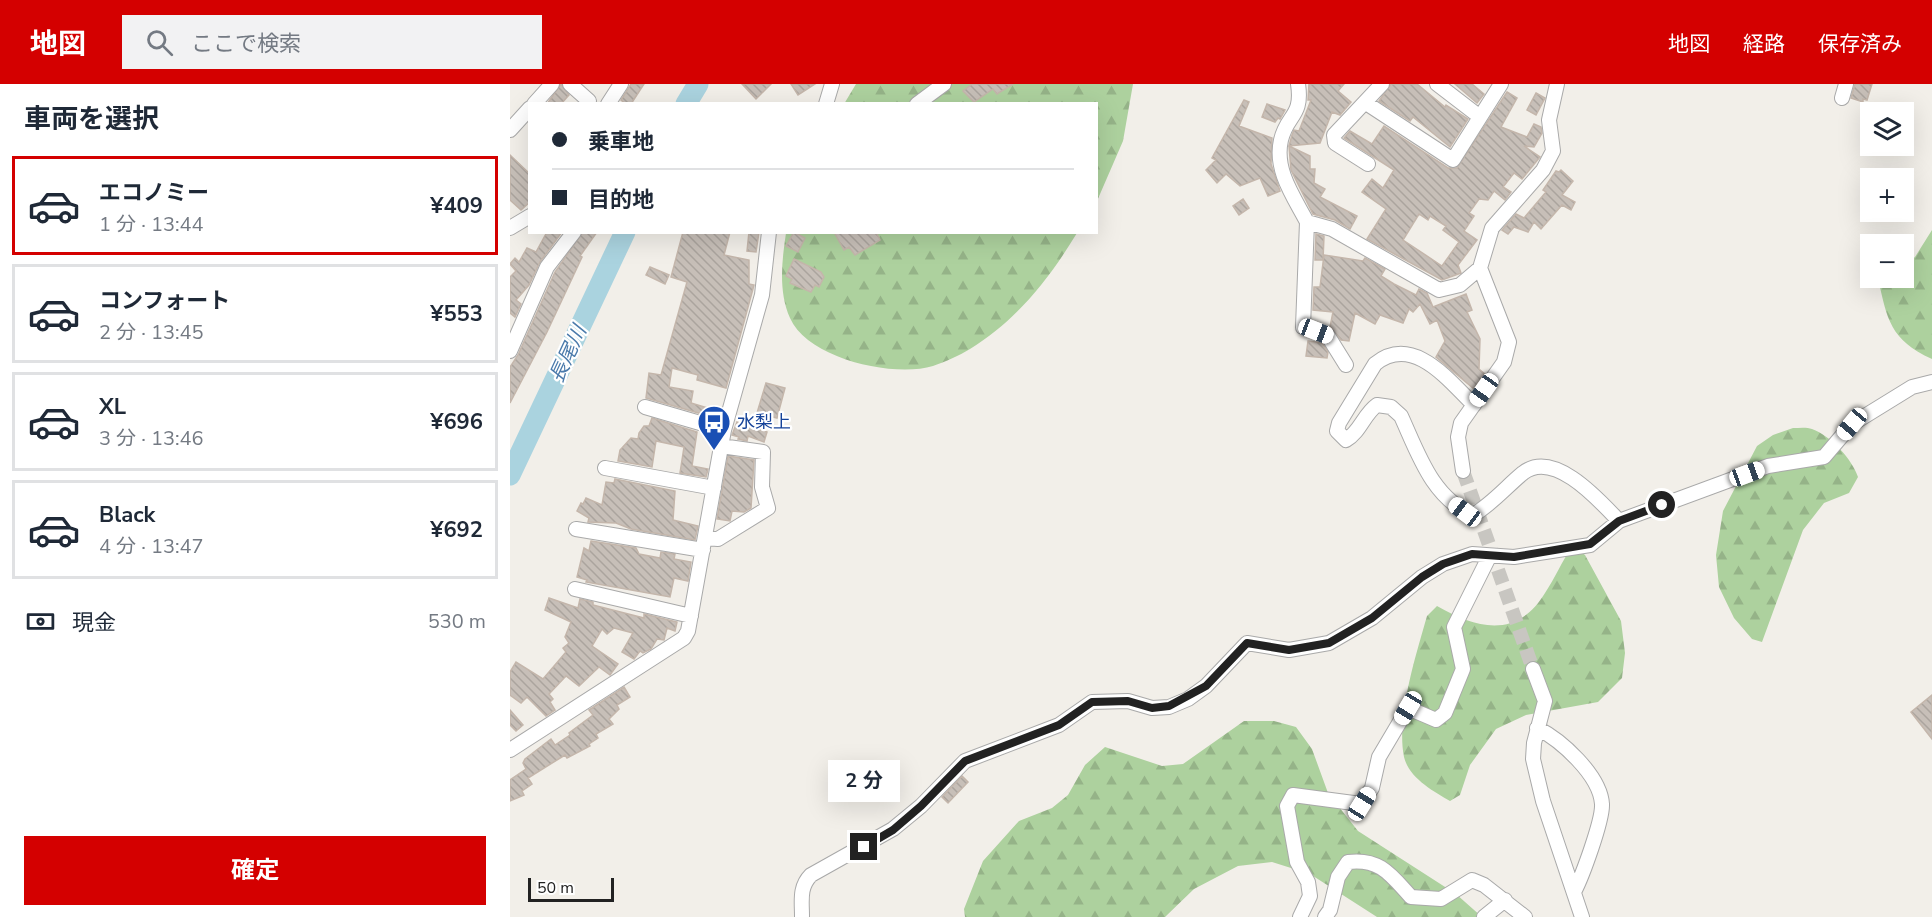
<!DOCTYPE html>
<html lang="ja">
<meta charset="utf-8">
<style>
:root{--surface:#fff;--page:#f2f2f3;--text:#1f2937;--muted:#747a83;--line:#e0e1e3;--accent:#d40000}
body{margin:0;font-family:"Nunito Sans","Noto Sans JP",sans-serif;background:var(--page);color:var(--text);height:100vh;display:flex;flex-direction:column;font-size:22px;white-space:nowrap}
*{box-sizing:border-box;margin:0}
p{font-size:20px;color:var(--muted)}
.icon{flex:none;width:33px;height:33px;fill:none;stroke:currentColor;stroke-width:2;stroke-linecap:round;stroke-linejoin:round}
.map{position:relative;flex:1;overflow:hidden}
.sheet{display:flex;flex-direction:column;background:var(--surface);width:510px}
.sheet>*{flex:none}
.guide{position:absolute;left:18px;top:18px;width:570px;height:132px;border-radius:0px;box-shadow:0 6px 24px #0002;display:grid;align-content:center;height:132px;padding:0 24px;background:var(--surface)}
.fabs{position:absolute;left:1350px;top:18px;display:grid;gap:12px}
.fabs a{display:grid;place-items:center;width:54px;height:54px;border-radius:0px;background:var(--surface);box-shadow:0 6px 24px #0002;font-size:30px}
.scale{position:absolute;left:18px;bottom:15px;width:86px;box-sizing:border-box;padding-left:6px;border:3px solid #222;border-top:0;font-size:16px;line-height:21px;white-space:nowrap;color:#222;-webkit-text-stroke:4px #fff;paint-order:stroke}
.end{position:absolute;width:27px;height:27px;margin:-14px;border:8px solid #222;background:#fff;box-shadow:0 0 0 3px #fff}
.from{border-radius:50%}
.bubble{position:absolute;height:42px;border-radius:0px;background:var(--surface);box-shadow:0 6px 24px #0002;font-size:20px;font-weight:700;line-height:42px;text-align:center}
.car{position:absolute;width:18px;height:36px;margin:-18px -9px;border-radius:8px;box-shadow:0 0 4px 2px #0007;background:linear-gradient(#fff 24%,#345 0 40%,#fff 0 76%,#345 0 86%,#fff 0)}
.guide b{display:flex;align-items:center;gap:21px;height:57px;font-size:22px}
.guide b+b{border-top:2px solid var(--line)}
.guide i{width:15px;height:15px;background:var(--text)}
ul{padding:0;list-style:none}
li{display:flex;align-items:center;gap:18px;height:99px;margin:0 12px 9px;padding:0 12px;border:3px solid var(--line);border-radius:0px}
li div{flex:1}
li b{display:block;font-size:22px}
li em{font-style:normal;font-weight:700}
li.active{border-color:var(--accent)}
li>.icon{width:54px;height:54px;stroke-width:1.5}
h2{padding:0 24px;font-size:27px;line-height:72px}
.pay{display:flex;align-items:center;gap:15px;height:66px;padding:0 24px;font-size:22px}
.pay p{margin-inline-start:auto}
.button{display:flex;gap:12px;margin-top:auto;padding:12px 24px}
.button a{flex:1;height:69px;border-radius:0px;background:var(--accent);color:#fff;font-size:24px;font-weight:700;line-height:69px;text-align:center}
header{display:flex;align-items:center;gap:36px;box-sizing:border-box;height:84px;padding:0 30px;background:var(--accent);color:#fff}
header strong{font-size:28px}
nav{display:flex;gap:33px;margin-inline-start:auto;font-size:21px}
.search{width:420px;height:54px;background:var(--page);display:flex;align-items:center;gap:15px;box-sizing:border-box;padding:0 21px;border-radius:0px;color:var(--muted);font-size:22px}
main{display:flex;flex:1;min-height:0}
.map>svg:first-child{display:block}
.forest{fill:url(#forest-firs)}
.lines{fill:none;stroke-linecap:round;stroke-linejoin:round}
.river{stroke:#aad3df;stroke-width:21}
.building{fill:url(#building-back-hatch);stroke:#c4b6ab;stroke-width:1.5;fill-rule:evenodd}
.minor-tunnel{stroke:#c8c6c1;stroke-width:14;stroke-dasharray:14 7;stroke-linecap:butt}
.minor-casing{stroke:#a9a9a9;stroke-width:16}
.minor{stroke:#fff;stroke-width:14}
.route{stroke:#222;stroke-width:8}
.labels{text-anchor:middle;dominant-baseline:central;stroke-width:4.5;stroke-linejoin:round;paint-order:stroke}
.transit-label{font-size:18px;fill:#164399;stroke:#fff;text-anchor:start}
.water-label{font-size:20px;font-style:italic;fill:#4a7aab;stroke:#fff}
</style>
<header>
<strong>地図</strong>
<div class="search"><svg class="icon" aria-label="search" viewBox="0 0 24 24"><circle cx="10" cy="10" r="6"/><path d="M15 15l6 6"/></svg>ここで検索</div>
<nav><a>地図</a><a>経路</a><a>保存済み</a></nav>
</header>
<main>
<section class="sheet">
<h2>車両を選択</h2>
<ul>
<li class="active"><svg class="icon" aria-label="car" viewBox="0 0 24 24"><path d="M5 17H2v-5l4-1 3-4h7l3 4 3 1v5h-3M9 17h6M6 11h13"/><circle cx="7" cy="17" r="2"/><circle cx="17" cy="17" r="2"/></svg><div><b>エコノミー</b><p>1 分 · 13:44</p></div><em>¥409</em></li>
<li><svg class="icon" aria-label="car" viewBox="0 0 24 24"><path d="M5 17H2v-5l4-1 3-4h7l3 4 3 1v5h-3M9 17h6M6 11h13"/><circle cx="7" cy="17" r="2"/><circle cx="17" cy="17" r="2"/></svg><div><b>コンフォート</b><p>2 分 · 13:45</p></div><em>¥553</em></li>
<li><svg class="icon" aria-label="car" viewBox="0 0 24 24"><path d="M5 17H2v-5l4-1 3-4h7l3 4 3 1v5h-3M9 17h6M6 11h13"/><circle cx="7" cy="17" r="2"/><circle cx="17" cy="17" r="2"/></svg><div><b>XL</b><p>3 分 · 13:46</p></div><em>¥696</em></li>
<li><svg class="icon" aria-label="car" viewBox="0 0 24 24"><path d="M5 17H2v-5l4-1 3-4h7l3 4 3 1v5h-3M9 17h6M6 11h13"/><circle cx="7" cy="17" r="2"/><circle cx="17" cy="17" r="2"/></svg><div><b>Black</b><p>4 分 · 13:47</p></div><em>¥692</em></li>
</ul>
<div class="pay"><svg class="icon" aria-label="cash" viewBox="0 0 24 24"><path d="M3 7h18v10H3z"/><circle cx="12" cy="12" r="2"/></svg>現金<p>530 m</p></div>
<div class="button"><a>確定</a></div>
</section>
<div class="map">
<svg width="1422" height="833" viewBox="0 0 1422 833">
<defs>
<pattern id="forest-firs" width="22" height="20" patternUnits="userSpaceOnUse" patternTransform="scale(1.5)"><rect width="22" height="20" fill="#add19e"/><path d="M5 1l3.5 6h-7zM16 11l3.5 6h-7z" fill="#95b388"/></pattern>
<pattern id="building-back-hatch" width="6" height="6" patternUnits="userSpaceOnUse" patternTransform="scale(1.5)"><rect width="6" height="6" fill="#c7bfb8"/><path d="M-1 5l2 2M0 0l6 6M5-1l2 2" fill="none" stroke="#aba49e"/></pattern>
</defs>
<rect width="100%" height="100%" fill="#f2efe9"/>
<!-- forest -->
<path class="forest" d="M346,0H623L613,57L587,117L586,20H334Z
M1422,146V275C1380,256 1377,235 1368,194H1394V181L1405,173Z
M276,149H567C539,195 507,236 460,265C450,271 435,278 423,282C384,294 298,275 280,234C268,207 272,176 276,149Z
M1283,344C1289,344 1297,343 1302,345C1321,352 1342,375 1348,393L1339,409L1314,419L1293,446L1252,558L1242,555L1224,534L1209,503L1206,471L1213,427L1247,362L1263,351Z
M1063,461L1075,471L1111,537L1115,569L1112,594L1088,618L1016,631L986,645L960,681L950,711L940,717C923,707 899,694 894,673C886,633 906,571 917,532L927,522C967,545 1007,555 1035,509C1045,494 1052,477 1063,461Z
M734,637H764L786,643L802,665L818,709L848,747L946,810L972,833H867L800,790L762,778L728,782L684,805L655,833H455L454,825L473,777L509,737L542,724L558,711L575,681L595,663L652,682L673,680Z"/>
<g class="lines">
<!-- river -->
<path class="river" d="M176,20L188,0
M0,391L115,148"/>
</g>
<!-- building -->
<path class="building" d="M51,0L59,11L51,20H37Z
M121,0H134L121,20H116L111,16Z
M232,0H261L246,15Z
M281,0H305L288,11Z
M462,0H503L487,10L483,5L464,18L453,7Z
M799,0H834L828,7L841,18L830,31L822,28L810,59L779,62L782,51L784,46L789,47L801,16H798Z
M881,0H907L935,23L936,21L958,35L940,63L903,33L900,37L869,17Z
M945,0H962L974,10L967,19Z
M1345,0H1362L1357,16L1353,15V18L1341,14Z
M997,8L1007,14L991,43L1017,53L1024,40L1031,43L1032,49L1024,63L1014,62L1030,73L1012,95L1004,89L993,103L1001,108L995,116L984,107L978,116L969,115L959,129L964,132L954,147L967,156L948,181L951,189L932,196L857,155L876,125L852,108L862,95L873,104L884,86L834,54L840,47L862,60L874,42L938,84H947ZM909,130L918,136L920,132L936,142L933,146L949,158L932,182L893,156Z
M1026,9L1035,14L1026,31L1017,26Z
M734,16L739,18L729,42L762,54L761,80L770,107L758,112L750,94L730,102L716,90L707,99L696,86L706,76L702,74Z
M757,20L775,26L770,35L768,34L765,38L752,33Z
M779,62L800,72V85H805L804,99L815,105L810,113L847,132L840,145L825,136L803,130L781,86Z
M0,71L20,90V118L11,126L0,116Z
M1051,86L1063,97L1052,111L1065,118L1061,126L1052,121L1031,145L1024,138L1018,148L1004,143L998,150L992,146L1006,130L1014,134L1036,108L1033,106L1046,87L1049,88Z
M733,115L739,124L729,131L723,122Z
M37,148H52L30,178L19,201L6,216L11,220L5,233L0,229V193L6,187L0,180L5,174L9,178L17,164L26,168Z
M73,148H87L70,172L72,173L37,248L0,319V283L8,271L45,188Z
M173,148H220L214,171L239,176V200L244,201L216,304L187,296L188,291L162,284L159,303L183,307L181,319L201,325L199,332L136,314L139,289L151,291L177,198L161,193Z
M239,148H249L246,168L237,167Z
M284,148L295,154L288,168L276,162Z
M324,148H366L370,156L345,171L339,163L334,166Z
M806,150L814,152L813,176H805Z
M814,171L853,177L855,174L875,185L871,192L884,200L906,211L909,205L917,209L923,223L956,210L962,226L957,228L970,255L969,285L975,290L964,305L926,273L935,257L927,236L920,240L910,220L903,228L899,225L893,239L870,231L865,240L845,229L839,257L831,256L820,243L823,228L803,226L804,203H810Z
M284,175L311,188L314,193L309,203L305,201L301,208L280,199L282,195L276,192Z
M140,183L159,191L155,200L136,191Z
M798,257L812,259L818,268L817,274L796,272Z
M256,299L275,304L267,334L247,329Z
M142,334L187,348L182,382L198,385L196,393L170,389L174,363L146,357L142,383L108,377L110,366L121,354L128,355L129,349L134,342H139Z
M227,338L257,348L254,358L238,352L237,357L228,355L229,353L222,351Z
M218,372L244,376L241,424L234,428L222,427L220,437L207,435Z
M105,395L165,407L163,436L188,442L185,456L121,445L106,439L78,438L79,434L67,427L71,419L73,420L76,414L92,421L96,398L104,399Z
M81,457L126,464L129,470L150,474L151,468L165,470L164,475L181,478L178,497L164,494L160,513L76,498L77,496L67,493L74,464L79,467Z
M39,514L68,524L70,515L83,518V521L134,534V530L167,538L165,547L157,544L154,556L147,555L141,565L133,569L130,567L124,575L112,568L123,549L104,544L97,550L92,545L82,562L108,580L100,591L89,583L69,602L56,592L39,610L43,615L40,618L45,626L36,632L17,613L11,619L0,611V588L6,578L33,595L56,568L53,564L59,559L55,553L61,538L35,526Z
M114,603L120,613L107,621L109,625L99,635L103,640L86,650L88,654L79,660L80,662L57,674L55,671L18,694L22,700L12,707L14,711L0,717V696L16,685L13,679L15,675L41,655L45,661L60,651L59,649L83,631L79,626Z
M1422,611V655L1401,628Z
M0,626L13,641L6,647L0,641Z
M452,692L458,698L438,719L432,713Z"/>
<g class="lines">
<!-- minor-tunnel -->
<path class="minor-tunnel" d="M953,387L1023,585"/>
<defs>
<path id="minor" d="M60,0L79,17
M788,0C793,33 777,30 771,56C764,86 784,113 797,138L822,145L929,206L950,201L970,184
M927,0L970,33
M1332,14L1336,0
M856,19L943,76L991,0
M24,20L42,0
M98,20L111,0
M316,20L322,0
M407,20L434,0
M0,46L20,24
M858,80L825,59L824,51L872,0
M797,138L793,243L818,252L836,281
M0,144L20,132
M0,267L37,183L64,148
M964,321C939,297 903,249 865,280L829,339L827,347L836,356C850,348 854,330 867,321L881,323L891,332C908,369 922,414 963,431C982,420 996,403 1013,389C1044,365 1089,416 1109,437
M135,323L214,346
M95,384L204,404
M953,387L948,353L951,339L994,278L999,258L970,184L982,144L1033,86L1043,67L1039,36L1047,0
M66,445L193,466
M195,454L208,455L258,424L252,403L253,368L211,362
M65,505L181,532
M1023,585L1035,617L1024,659L1023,675L1033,717L1072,833
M1027,644C1051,656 1090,691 1092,720C1093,736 1072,793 1064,808
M0,666L174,554L178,547L214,346L252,211L259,148
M292,832C292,817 289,803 301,791L383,745L411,722L455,677L549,641L582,618L618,617L642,624L659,623L678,615L696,602L737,559L779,566L819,559L862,534L912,493L933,480L962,470L1004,473L1080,461L1109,437L1258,382L1314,373L1342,340L1402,303L1422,298
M790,833L800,812L798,798L787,778L777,722L783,711L851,720L862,704L869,673L898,624L926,636L935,629L953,585L944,543L979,473
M815,833L820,826L828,793L838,778C870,774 881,791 901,813L931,815L962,796L974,801L1015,833
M974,833L995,816"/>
</defs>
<!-- minor casing -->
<use href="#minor" class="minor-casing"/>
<!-- minor -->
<use href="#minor" class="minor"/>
</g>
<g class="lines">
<!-- route -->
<path class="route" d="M354,763L383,746L411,722L455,677L549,641L582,618L618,617L642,624L659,622L696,602L737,559L779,566L819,559L862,534L912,493L933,480L962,470L1004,473L1080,460L1109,437L1152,421"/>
</g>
<!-- icons -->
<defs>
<symbol id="bus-pin" viewBox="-11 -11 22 30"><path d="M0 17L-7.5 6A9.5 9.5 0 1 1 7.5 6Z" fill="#1a4fb4" stroke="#fff"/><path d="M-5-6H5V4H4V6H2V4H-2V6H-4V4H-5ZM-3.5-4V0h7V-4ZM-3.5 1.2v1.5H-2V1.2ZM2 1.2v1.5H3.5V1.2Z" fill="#fff"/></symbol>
</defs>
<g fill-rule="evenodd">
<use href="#bus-pin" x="185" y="319" width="38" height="52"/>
</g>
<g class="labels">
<!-- transit labels -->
<g class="transit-label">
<text x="227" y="338">水梨上</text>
</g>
<!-- water labels -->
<g class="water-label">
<text transform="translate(58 270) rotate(-65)">長尾川</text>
</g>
</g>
</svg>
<div class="fabs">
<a><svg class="icon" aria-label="layers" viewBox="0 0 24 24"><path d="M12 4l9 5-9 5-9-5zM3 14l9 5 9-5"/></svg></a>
<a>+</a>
<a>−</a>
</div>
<div class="scale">50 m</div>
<i class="end from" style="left:1152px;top:421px"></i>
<i class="end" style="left:354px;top:763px"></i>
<div class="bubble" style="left:318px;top:676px;width:72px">2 分</div>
<i class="car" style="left:806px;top:247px;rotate:111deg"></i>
<i class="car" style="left:974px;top:306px;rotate:215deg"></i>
<i class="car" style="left:1342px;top:340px;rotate:220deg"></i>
<i class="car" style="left:1237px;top:390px;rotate:70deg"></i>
<i class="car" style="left:955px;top:428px;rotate:307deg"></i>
<i class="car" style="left:898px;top:624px;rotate:211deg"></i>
<i class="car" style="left:852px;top:720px;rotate:32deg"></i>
<div class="guide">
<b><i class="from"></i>乗車地</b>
<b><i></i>目的地</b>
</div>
</div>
</main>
